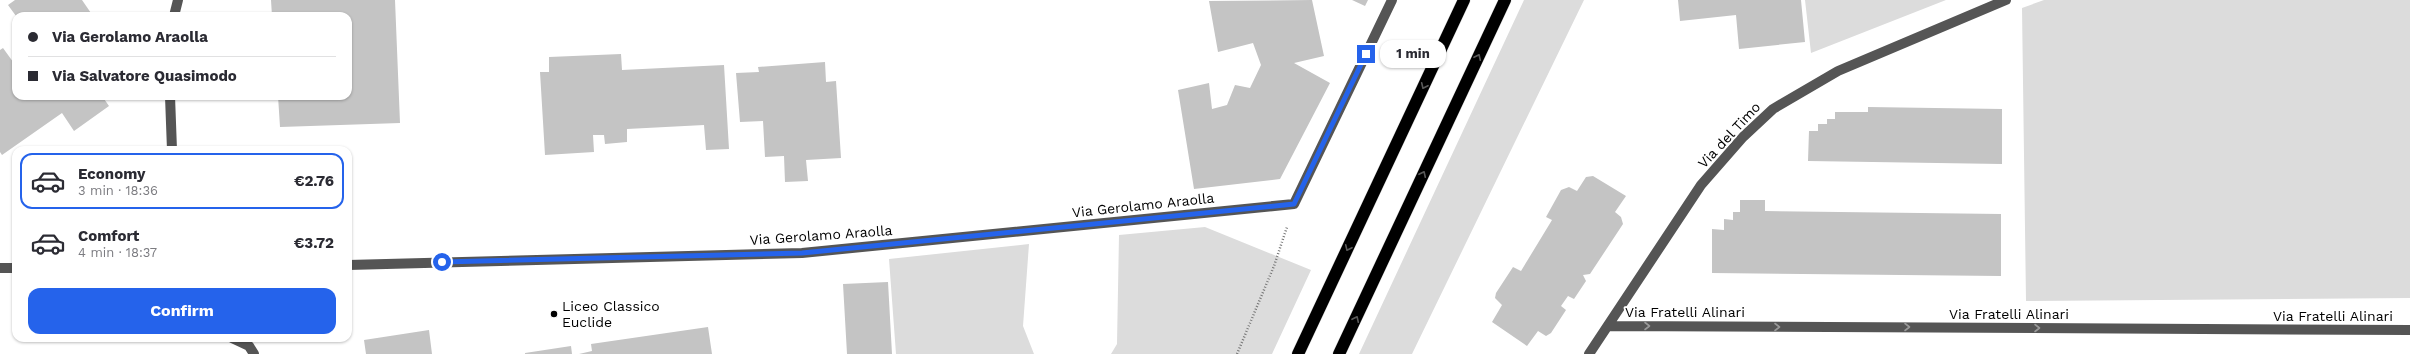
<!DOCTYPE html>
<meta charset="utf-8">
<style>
:root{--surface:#fff;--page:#f7f7f7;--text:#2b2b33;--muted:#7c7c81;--line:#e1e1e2;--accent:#2563eb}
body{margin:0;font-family:"Work Sans",sans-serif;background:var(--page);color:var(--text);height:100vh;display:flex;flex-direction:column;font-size:15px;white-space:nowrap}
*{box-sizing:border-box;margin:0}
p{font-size:13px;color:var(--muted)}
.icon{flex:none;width:22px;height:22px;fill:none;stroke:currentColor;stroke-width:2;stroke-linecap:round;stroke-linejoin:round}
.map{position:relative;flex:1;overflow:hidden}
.panel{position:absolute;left:12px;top:146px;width:340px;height:196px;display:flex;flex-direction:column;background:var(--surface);border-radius:12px;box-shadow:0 1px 3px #0004}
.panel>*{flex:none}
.hud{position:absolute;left:12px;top:12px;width:340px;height:88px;border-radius:12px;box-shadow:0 1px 3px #0004;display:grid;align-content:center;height:88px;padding:0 16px;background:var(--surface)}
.end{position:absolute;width:18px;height:18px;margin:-9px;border:5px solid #2563eb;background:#fff;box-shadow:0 0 0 2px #fff}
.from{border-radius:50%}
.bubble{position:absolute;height:28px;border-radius:12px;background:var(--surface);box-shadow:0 1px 3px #0004;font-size:13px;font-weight:700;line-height:28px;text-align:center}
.hud b{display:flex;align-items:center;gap:14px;height:38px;font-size:15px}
.hud b+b{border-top:1px solid var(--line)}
.hud i{width:10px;height:10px;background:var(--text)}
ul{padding:7px 0 0;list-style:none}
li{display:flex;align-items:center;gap:12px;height:56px;margin:0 8px 6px;padding:0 8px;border:2px solid transparent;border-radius:12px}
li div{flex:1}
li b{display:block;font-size:15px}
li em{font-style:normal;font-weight:700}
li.selected{border-color:var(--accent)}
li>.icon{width:36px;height:36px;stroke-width:1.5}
.action{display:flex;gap:8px;margin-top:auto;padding:8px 16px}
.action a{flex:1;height:46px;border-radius:12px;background:var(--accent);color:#fff;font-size:16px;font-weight:700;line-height:46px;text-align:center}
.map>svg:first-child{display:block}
.green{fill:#dcdcdc}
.building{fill:#c4c4c4}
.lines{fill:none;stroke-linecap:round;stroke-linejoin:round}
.highway-casing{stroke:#dbdbdb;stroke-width:13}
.path{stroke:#777;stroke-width:2.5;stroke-dasharray:1 2;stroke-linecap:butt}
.minor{stroke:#555;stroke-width:10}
.highway{stroke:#000;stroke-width:12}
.oneway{stroke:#595959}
.oneway2{stroke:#999}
.route{stroke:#2563eb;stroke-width:5}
.poi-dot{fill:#000;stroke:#fff;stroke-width:1.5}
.labels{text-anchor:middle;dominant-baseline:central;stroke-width:3.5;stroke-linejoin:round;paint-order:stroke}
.street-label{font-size:14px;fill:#000;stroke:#fff}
.poi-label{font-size:14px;fill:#000;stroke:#fff;text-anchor:start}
</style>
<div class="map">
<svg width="2410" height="354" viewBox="0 0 2410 354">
<rect width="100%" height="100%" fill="#fff"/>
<!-- green -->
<path class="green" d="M1524,0H1584L1412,354H1359Z
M1805,0H1946L1811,53Z
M2044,0H2410V298L2026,301L2022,8Z
M1205,227L1311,270L1272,354H1111L1117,344L1119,235Z
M1029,244L1023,326L1034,354H896L889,259Z"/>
<!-- building -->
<path class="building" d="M15,0H82L93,16H16L8,5Z
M271,0H395L400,123L280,127L278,96H348V16H272Z
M1312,0L1324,56L1294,63L1330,83L1280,179L1194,189L1178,90L1209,83L1212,109L1227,105L1235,85L1250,88L1261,65L1253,43L1218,52L1209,1Z
M1352,0H1368L1365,6Z
M1678,0H1801L1805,42L1739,49L1736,15L1680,21Z
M3,48L16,66V96H102L109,106L74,131L62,113L2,155L0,152V50Z
M621,54L622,70L724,65L729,149L706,150L704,125L627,129V142L605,144L604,135H593L594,152L545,155L540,72H549V57Z
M825,62L826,82L836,81L841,158L806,160L808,181L785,182L784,156L765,157L763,121L740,122L736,73L759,72L758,67Z
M1868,107L2002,109V164L1808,161L1809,131H1818V124H1827V119H1835V112H1868Z
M1593,176L1626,196L1615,212L1621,217L1623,224L1590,274L1583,275L1586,281L1574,299L1568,296L1561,306L1566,310L1551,333L1546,336L1538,331L1527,346L1492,322L1502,305L1495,298L1496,293L1513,267L1521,271L1552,220L1546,217L1561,190L1569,187L1577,191L1586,177Z
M1740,200H1765V211L2001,214V276L1712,273V229L1724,230V219L1733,220V212H1740Z
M888,282L892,354H847L843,284Z
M708,327L712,354H579L592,351L591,344Z
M429,330L432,354H366L364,340Z
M571,346L572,354H525V353Z"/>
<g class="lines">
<defs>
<path id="highway" d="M1298,354L1464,0
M1339,354L1505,0"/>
</defs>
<!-- highway casing -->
<use href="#highway" class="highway-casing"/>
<!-- path -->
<path class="path" d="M1237,354L1274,266L1287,227"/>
<!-- minor -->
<path class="minor" d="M174,16L178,0
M170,96L172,150
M348,265L802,253L1294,204L1392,0
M0,268H16
M1608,326L2410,330
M232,338L249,346L254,354
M1589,354L1701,185L1743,137L1773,109L1838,71L2006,0"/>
<!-- highway -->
<use href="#highway" class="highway"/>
</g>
<!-- one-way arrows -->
<defs><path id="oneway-chevron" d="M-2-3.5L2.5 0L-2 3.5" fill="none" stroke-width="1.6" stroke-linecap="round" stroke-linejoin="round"/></defs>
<g class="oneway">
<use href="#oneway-chevron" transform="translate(1478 57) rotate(-65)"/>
<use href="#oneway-chevron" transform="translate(1424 86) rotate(115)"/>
<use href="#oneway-chevron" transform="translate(1423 174) rotate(-65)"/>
<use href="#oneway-chevron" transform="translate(1348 248) rotate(115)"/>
<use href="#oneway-chevron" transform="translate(1356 319) rotate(-65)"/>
</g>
<g class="oneway2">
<use href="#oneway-chevron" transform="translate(1647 326)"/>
<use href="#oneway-chevron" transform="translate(1777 327)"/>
<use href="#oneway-chevron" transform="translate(1907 327)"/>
<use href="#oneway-chevron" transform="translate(2037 328)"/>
</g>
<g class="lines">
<!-- route -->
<path class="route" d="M442,262L802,253L1294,204L1366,54"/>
</g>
<!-- markers -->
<circle class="poi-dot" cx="554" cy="314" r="4"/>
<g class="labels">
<!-- street labels -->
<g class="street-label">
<text transform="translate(1729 135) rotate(-47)">Via del Timo</text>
<text transform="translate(1143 205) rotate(-6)">Via Gerolamo Araolla</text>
<text transform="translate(821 235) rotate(-4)">Via Gerolamo Araolla</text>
<text x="1685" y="312">Via Fratelli Alinari</text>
<text x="2009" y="314">Via Fratelli Alinari</text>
<text x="2333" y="316">Via Fratelli Alinari</text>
</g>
<!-- poi labels -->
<g class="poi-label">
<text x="562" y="306">Liceo Classico<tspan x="562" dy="16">Euclide</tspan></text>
</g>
</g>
</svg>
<i class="end from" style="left:442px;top:262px"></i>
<i class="end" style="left:1366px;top:54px"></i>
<div class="bubble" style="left:1380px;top:40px;width:66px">1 min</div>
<div class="hud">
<b><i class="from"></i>Via Gerolamo Araolla</b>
<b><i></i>Via Salvatore Quasimodo</b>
</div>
<section class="panel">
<ul>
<li class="selected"><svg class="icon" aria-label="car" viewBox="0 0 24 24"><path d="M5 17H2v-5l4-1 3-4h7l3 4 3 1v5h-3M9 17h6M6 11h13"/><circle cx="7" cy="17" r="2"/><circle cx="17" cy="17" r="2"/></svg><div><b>Economy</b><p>3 min · 18:36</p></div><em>€2.76</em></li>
<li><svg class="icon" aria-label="car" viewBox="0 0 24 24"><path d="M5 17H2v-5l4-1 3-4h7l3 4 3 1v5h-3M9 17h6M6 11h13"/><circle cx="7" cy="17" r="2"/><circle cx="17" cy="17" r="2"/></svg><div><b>Comfort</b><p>4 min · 18:37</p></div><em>€3.72</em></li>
</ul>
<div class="action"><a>Confirm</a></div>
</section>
</div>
